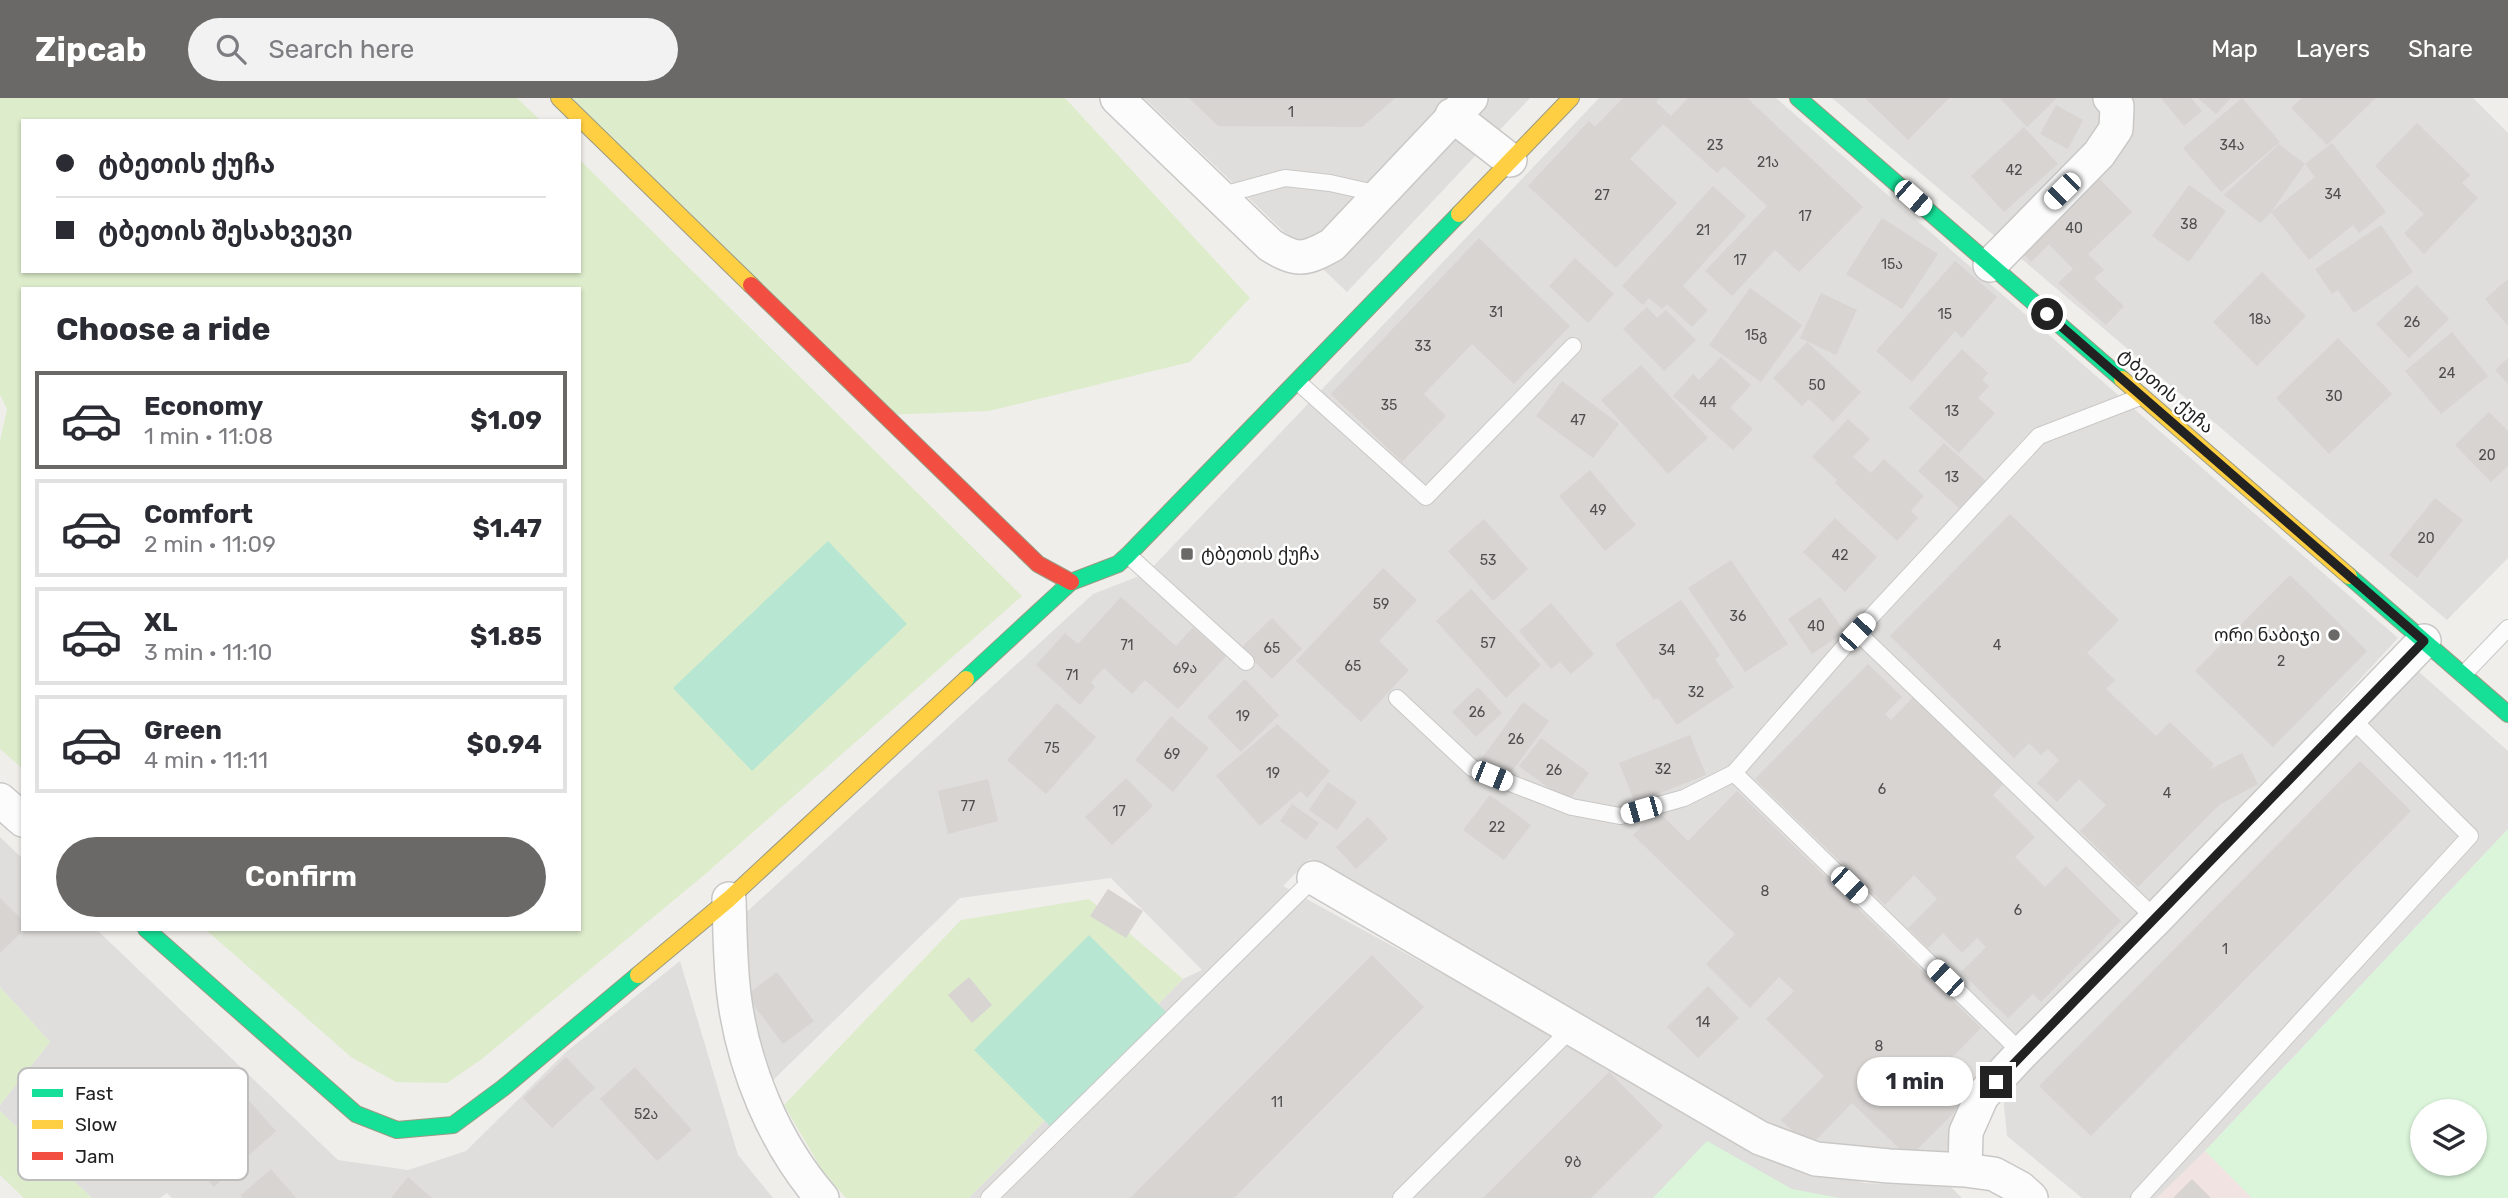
<!DOCTYPE html>
<meta charset="utf-8">
<style>
:root{--surface:#fff;--page:#f2f2f3;--text:#2b2b33;--muted:#7c7c81;--line:#e1e1e2;--accent:#6a6968}
body{margin:0;font-family:Rubik,"Noto Sans Georgian",sans-serif;background:var(--page);color:var(--text);height:100vh;display:flex;flex-direction:column;font-size:26px;white-space:nowrap}
*{box-sizing:border-box;margin:0}
p{font-size:23px;color:var(--muted)}
.icon{flex:none;width:38px;height:38px;fill:none;stroke:currentColor;stroke-width:2;stroke-linecap:round;stroke-linejoin:round}
.map{position:relative;flex:1;overflow:hidden}
.details{position:absolute;left:21px;top:189px;width:560px;height:644px;display:flex;flex-direction:column;background:var(--surface);border-radius:0px;box-shadow:0 2px 5px #0004}
.details>*{flex:none}
.top-card{position:absolute;left:21px;top:21px;width:560px;height:154px;border-radius:0px;box-shadow:0 2px 5px #0004;display:grid;align-content:center;height:154px;padding:0 35px;background:var(--surface)}
.tools{position:absolute;left:2410px;top:1001px;display:grid;gap:14px}
.tools a{display:grid;place-items:center;width:77px;height:77px;border-radius:50%;background:var(--surface);box-shadow:0 2px 5px #0004;font-size:35px}
.end{position:absolute;width:32px;height:32px;margin:-16px;border:9px solid #222;background:#fff;box-shadow:0 0 0 4px #fff}
.from{border-radius:50%}
.bubble{position:absolute;height:49px;border-radius:24px;background:var(--surface);box-shadow:0 2px 5px #0004;font-size:23px;font-weight:700;line-height:49px;text-align:center}
.car{position:absolute;width:21px;height:42px;margin:-21px -10px;border-radius:9px;box-shadow:0 0 5px 2px #0007;background:linear-gradient(#fff 24%,#345 0 40%,#fff 0 76%,#345 0 86%,#fff 0)}
.top-card b{display:flex;align-items:center;gap:24px;height:66px;font-size:26px}
.top-card b+b{border-top:2px solid var(--line)}
.top-card i{width:18px;height:18px;background:var(--text)}
ul{padding:0;list-style:none}
li{display:flex;align-items:center;gap:21px;height:98px;margin:0 14px 10px;padding:0 21px;border:4px solid var(--line);border-radius:0px}
li div{flex:1}
li b{display:block;font-size:26px}
li em{font-style:normal;font-weight:700}
li.selected{border-color:var(--accent)}
li>.icon{width:63px;height:63px;stroke-width:1.5}
h2{padding:0 35px;font-size:32px;line-height:84px}
.button{display:flex;gap:14px;margin-top:auto;padding:14px 35px}
.button a{flex:1;height:80px;border-radius:42px;background:var(--accent);color:#fff;font-size:28px;font-weight:700;line-height:80px;text-align:center}
header{display:flex;align-items:center;gap:42px;box-sizing:border-box;height:98px;padding:0 35px;background:var(--accent);color:#fff}
header strong{font-size:33px}
nav{display:flex;gap:38px;margin-inline-start:auto;font-size:24px}
.search{width:490px;height:63px;background:var(--page);display:flex;align-items:center;gap:18px;box-sizing:border-box;padding:0 24px;border-radius:38px;color:var(--muted);font-size:26px}
.map>svg:first-child{display:block}
.residential{fill:#dfdedc}
.commercial{fill:#f1e3e1}
.grass{fill:#ddeccb}
.park{fill:#daf5da;fill-rule:evenodd}
.pitch{fill:#b7e6d2}
.building{fill:#d7d4d2}
.lines{fill:none;stroke-linecap:round;stroke-linejoin:round}
.lane-casing{stroke:#c9c8c7;stroke-width:18}
.street-casing{stroke:#c9c8c7;stroke-width:36}
.fast-casing{stroke:#999a82;stroke-width:18}
.slow-casing{stroke:#999a82;stroke-width:18}
.jam-casing{stroke:#999a82;stroke-width:18}
.lane{stroke:#fdfcfc;stroke-width:16}
.street{stroke:#fdfcfc;stroke-width:33}
.fast{stroke:#16e098;stroke-width:16}
.slow{stroke:#ffcf43;stroke-width:16}
.jam{stroke:#f24e42;stroke-width:16}
.route{stroke:#222;stroke-width:9}
.poi-dot{fill:#6a6968;stroke:#fff;stroke-width:2.5}
.labels{text-anchor:middle;dominant-baseline:central;stroke-width:5;stroke-linejoin:round;paint-order:stroke}
.number-label{font-size:14px;fill:#4f4e4e}
.street-label{font-size:18px;fill:#222;stroke:#fff}
.poi-label{font-size:18px;fill:#222;stroke:#fff;text-anchor:start}
.key{fill:#fff;stroke:#bdbdbd;stroke-width:2}
.key-label{font-size:19px;fill:#222}
</style>
<header>
<strong>Zipcab</strong>
<div class="search"><svg class="icon" aria-label="search" viewBox="0 0 24 24"><circle cx="10" cy="10" r="6"/><path d="M15 15l6 6"/></svg>Search here</div>
<nav><a>Map</a><a>Layers</a><a>Share</a></nav>
</header>
<div class="map">
<svg width="2508" height="1100" viewBox="0 0 2508 1100">
<rect width="100%" height="100%" fill="#f0eeeb"/>
<!-- residential -->
<path class="residential" d="M1144,0H1530L1347,194Z
M1599,0H1776L2398,540L1978,997L1945,1062L1887,1063L1768,1031L1310,761L1283,788L1580,951L1773,1063L1865,1085L1951,1089L1962,1100H969L1183,881L1202,872L1111,780L960,800L767,988L749,945L738,822L1093,496L1147,475Z
M1832,0H2473L2508,35V460L2447,522Z
M2418,573L2508,653V731L2205,1053L2157,1100H2082L2007,1038L2003,997Z
M0,739L23,761V831H96L338,1062L408,1072L466,1053L566,954L680,863L738,1057L773,1100H172L167,1095L160,1100H92L0,1013V1007L50,944L0,889Z"/>
<!-- commercial -->
<path class="commercial" d="M2205,1053L2252,1100H2157Z"/>
<!-- grass -->
<path class="grass" d="M0,0H517L541,23H23V173H579V61L1022,498L703,778L482,961L447,985L396,984L351,959L205,831H579V191H23V671L0,651V343L7,311L0,297Z
M559,0H1065L1250,200L1190,264L989,313L885,317Z
M1089,801L1183,881L969,1100H846L822,1072L784,1007L961,822Z
M0,889L50,944L0,1007Z
M0,1013L92,1100H24L0,1077Z"/>
<!-- park -->
<path class="park" d="M2508,731V1100H2252L2205,1053ZM2474,1013V1066H2422V1013Z
M1707,1043L1792,1091L1839,1100H1653Z"/>
<!-- pitch -->
<path class="pitch" d="M828,443L907,526L752,673L673,590Z
M1089,837L1166,914L1050,1028L974,952Z"/>
<!-- building -->
<path class="building" d="M1189,0H1395L1362,29L1218,28Z
M1623,0H1660L1656,4L1671,18L1688,0H1747L1863,109L1799,174L1775,152L1732,198L1705,173L1767,108L1724,68L1717,75L1663,26L1630,61L1677,105L1616,170L1528,88L1589,23L1595,29Z
M1865,0H1949L1908,42Z
M2000,0H2057L2027,29Z
M2161,0H2191L2202,13L2184,28Z
M2198,0H2231L2216,16Z
M2242,0L2280,44L2221,94L2183,50Z
M2302,0H2376L2327,47L2291,10Z
M2056,7L2083,22L2068,51L2040,36Z
M2417,25L2470,77L2462,85L2478,100L2424,156L2404,135L2424,116L2375,68Z
M2024,29L2058,66L2004,114L1971,78Z
M2332,45L2386,114L2359,135L2353,127L2309,162L2271,114L2315,79L2305,66Z
M2279,46L2305,66L2271,114L2260,125L2224,97Z
M2092,73L2132,114L2088,156L2104,172L2094,180L2124,208L2106,227L2058,185L2073,171L2049,146L2031,164L2015,147Z
M2189,87L2226,113L2189,164L2152,138Z
M1713,88L1746,118L1683,188L1708,212L1692,229L1667,206L1662,211L1649,200L1643,207L1622,188Z
M1882,120L1938,156L1902,211L1846,176Z
M2381,127L2413,174L2354,215L2338,192L2332,196L2315,171Z
M1479,140L1570,228L1514,286L1472,246L1424,296L1446,318L1402,364L1331,296Z
M1575,160L1614,196L1588,225L1549,188Z
M1955,163L1997,199L1962,240L1955,233L1912,284L1876,253Z
M2262,174L2306,218L2257,268L2213,224Z
M2508,181V228L2485,201Z
M2417,187L2449,221L2409,260L2376,226Z
M1750,190L1802,227L1761,284L1709,247Z
M1821,195L1857,212L1836,257L1800,240Z
M1647,209L1657,220L1666,212L1696,242L1664,273L1623,231Z
M2452,234L2488,278L2441,316L2405,273Z
M2338,240L2392,296L2329,356L2276,300Z
M1807,244L1861,294L1833,324L1809,301L1802,308L1773,280Z
M1962,251L1988,275L1982,282L1989,288L1978,300L1995,315L1959,355L1909,310Z
M1721,259L1751,287L1730,310L1753,331L1733,352L1673,298L1693,276L1699,282Z
M2508,260V286L2495,272Z
M1641,267L1708,340L1668,376L1601,302Z
M1562,283L1619,326L1593,360L1536,318Z
M2489,314L2508,333V368L2491,384L2455,347Z
M1848,321L1870,341L1853,359L1871,375L1884,361L1924,398L1911,413L1918,420L1897,443L1835,385L1837,382L1812,359Z
M1944,345L1987,384L1961,412L1918,373Z
M1590,372L1636,427L1605,453L1559,398Z
M2435,400L2463,422L2417,480L2389,457Z
M2010,416L2119,522L2087,555L2115,582L2106,591L2156,638L2170,624L2214,666L2209,672L2242,655L2258,686L2219,707L2138,789L2080,733L2106,707L2079,681L2057,704L2037,685L2059,662L2048,651L2041,657L2029,645L2014,660L1890,538Z
M1835,420L1877,459L1845,494L1803,454Z
M1484,421L1528,471L1493,503L1448,453Z
M1731,462L1788,546L1745,574L1688,490Z
M1383,470L1417,502L1379,543L1409,572L1361,624L1296,563Z
M2290,477L2367,553L2273,649L2195,573Z
M1471,491L1541,567L1506,600L1436,523Z
M1121,499L1176,548L1193,529L1226,558L1178,611L1145,582L1132,596L1104,570L1091,584L1095,589L1080,607L1036,567L1065,535L1078,546Z
M1820,499L1845,534L1812,556L1788,521Z
M1681,502L1720,557L1715,561L1734,589L1677,627L1658,600L1654,602L1615,546Z
M1551,505L1594,556L1571,576L1560,564L1551,571L1519,533Z
M1272,520L1302,551L1272,581L1241,550Z
M1868,566L1902,599L1885,616L1891,622L1915,597L2005,684L1993,697L2035,739L2015,759L2045,789L2066,768L2121,823L2041,904L2033,896L2008,920L1961,874L1986,849L1977,840L1962,855L1943,835L1928,850L1908,830L1937,801L1914,777L1885,807L1755,681Z
M1245,581L1279,617L1241,654L1207,619Z
M1478,589L1502,615L1476,639L1452,614Z
M1523,604L1549,623L1508,679L1482,660Z
M1057,605L1096,639L1046,696L1007,662Z
M1171,618L1209,650L1173,694L1135,662Z
M1277,626L1330,673L1307,700L1301,693L1260,728L1216,678Z
M1690,637L1706,677L1635,705L1619,665Z
M1541,640L1589,675L1568,704L1519,668Z
M2360,663L2411,713L2091,1038L2039,988Z
M1126,680L1153,708L1112,747L1085,719Z
M988,681L998,723L948,736L938,693Z
M1328,684L1357,704L1337,732L1309,712Z
M1737,693L1981,930L1946,966L1975,993L1909,1060L1852,1005L1809,1049L1781,1022L1824,978L1766,921L1794,893L1779,879L1750,910L1706,866L1735,836L1633,737L1657,712L1688,743Z
M1490,697L1531,727L1504,762L1463,732Z
M1292,706L1319,725L1306,742L1280,723Z
M1368,719L1388,741L1356,771L1336,749Z
M1108,791L1143,813L1126,840L1090,818Z
M0,800L23,823V833L0,855Z
M1372,857L1424,909L1234,1100H1130Z
M777,874L814,923L783,946L746,897Z
M969,879L992,907L972,925L948,897Z
M1708,888L1739,920L1698,960L1667,929Z
M566,959L595,990L552,1030L523,1000Z
M635,969L692,1032L657,1063L600,1001Z
M1609,974L1663,1028L1591,1100H1483Z
M46,990L75,1028L45,1050L17,1012Z
M241,994L276,1033L214,1089L179,1051Z
M271,1071L296,1100H243L241,1097Z
M408,1079L432,1100H391Z
M2192,1081L2211,1100H2173Z"/>
<g class="lines">
<defs>
<path id="lane" d="M1219,98L1285,80L1330,85L1379,96
M1298,284L1426,399L1573,248
M1128,457L1246,564
M1857,534L2156,821
M2463,577L2508,530
M1397,600L1472,670L1572,709L1620,718L1684,700L1734,675L1857,534L2039,338L2140,299
M1734,675L2022,955
M989,1100L1314,780
M1401,1100L1572,930
M2139,1100L2470,738L2350,619"/>
<path id="street" d="M1117,0L1270,147C1297,164 1305,162 1332,147L1471,0
M1452,17L1510,62
M1990,167L2099,56L2116,31L2117,8L2110,0
M0,702L23,722
M1314,780L1760,1040L1816,1061L1889,1068L1965,1072L1994,1076L2020,1090L2031,1100
M729,801C730,832 730,865 734,897C743,969 774,1045 822,1100
M1965,1072L1966,1034L1982,998L2022,955L2156,821L2424,543"/>
<path id="fast" d="M1798,0L2122,281
M2349,478L2508,616
M966,581L1071,484L1118,466L1128,457L1459,116
M146,831L356,1016L397,1032L453,1027L503,990L638,877"/>
<path id="slow" d="M559,0L751,187
M1459,116L1571,0
M2122,281L2349,478
M638,877L729,801L966,581"/>
<path id="jam" d="M751,187L1038,466L1071,484"/>
</defs>
<!-- lane casing -->
<use href="#lane" class="lane-casing"/>
<!-- street casing -->
<use href="#street" class="street-casing"/>
<!-- fast casing -->
<use href="#fast" class="fast-casing"/>
<!-- slow casing -->
<use href="#slow" class="slow-casing"/>
<!-- jam casing -->
<use href="#jam" class="jam-casing"/>
<!-- lane -->
<use href="#lane" class="lane"/>
<!-- street -->
<use href="#street" class="street"/>
<!-- fast -->
<use href="#fast" class="fast"/>
<!-- slow -->
<use href="#slow" class="slow"/>
<!-- jam -->
<use href="#jam" class="jam"/>
</g>
<g class="lines">
<!-- route -->
<path class="route" d="M1996,984L2424,543L2047,216"/>
</g>
<!-- markers -->
<g class="poi-dot">
<rect x="1180" y="449" width="14" height="14" rx="3.5"/>
<circle cx="2334" cy="537" r="7"/>
</g>
<g class="labels">
<!-- number labels -->
<g class="number-label">
<text x="1291" y="14">1</text>
<text x="1715" y="47">23</text>
<text x="2232" y="47">34ა</text>
<text x="1768" y="64">21ა</text>
<text x="2014" y="72">42</text>
<text x="2333" y="96">34</text>
<text x="1602" y="97">27</text>
<text x="1805" y="118">17</text>
<text x="2189" y="126">38</text>
<text x="2074" y="130">40</text>
<text x="1703" y="132">21</text>
<text x="1740" y="162">17</text>
<text x="1892" y="166">15ა</text>
<text x="1496" y="214">31</text>
<text x="1945" y="216">15</text>
<text x="2260" y="221">18ა</text>
<text x="2412" y="224">26</text>
<text x="1756" y="237">15გ</text>
<text x="1423" y="248">33</text>
<text x="2447" y="275">24</text>
<text x="1817" y="287">50</text>
<text x="2334" y="298">30</text>
<text x="1708" y="304">44</text>
<text x="1389" y="307">35</text>
<text x="1952" y="313">13</text>
<text x="1578" y="322">47</text>
<text x="2487" y="357">20</text>
<text x="1952" y="379">13</text>
<text x="1598" y="412">49</text>
<text x="2426" y="440">20</text>
<text x="1840" y="457">42</text>
<text x="1488" y="462">53</text>
<text x="1381" y="506">59</text>
<text x="1738" y="518">36</text>
<text x="1816" y="528">40</text>
<text x="1488" y="545">57</text>
<text x="1127" y="547">71</text>
<text x="1997" y="547">4</text>
<text x="1272" y="550">65</text>
<text x="1667" y="552">34</text>
<text x="2281" y="563">2</text>
<text x="1353" y="568">65</text>
<text x="1185" y="570">69ა</text>
<text x="1072" y="577">71</text>
<text x="1696" y="594">32</text>
<text x="1477" y="614">26</text>
<text x="1243" y="618">19</text>
<text x="1516" y="641">26</text>
<text x="1052" y="650">75</text>
<text x="1172" y="656">69</text>
<text x="1663" y="671">32</text>
<text x="1554" y="672">26</text>
<text x="1273" y="675">19</text>
<text x="1882" y="691">6</text>
<text x="2167" y="695">4</text>
<text x="968" y="708">77</text>
<text x="1119" y="713">17</text>
<text x="1497" y="729">22</text>
<text x="1765" y="793">8</text>
<text x="2018" y="812">6</text>
<text x="2225" y="851">1</text>
<text x="1703" y="924">14</text>
<text x="1879" y="948">8</text>
<text x="1277" y="1004">11</text>
<text x="646" y="1016">52ა</text>
<text x="1573" y="1064">9ბ</text>
</g>
<!-- street labels -->
<g class="street-label">
<text transform="translate(2166 293) rotate(41)">ტბეთის ქუჩა</text>
</g>
<!-- poi labels -->
<g class="poi-label">
<text x="1201" y="456">ტბეთის ქუჩა</text>
<text x="2320" y="537" text-anchor="end">ორი ნაბიჯი</text>
</g>
</g>
<!-- legend -->
<rect x="18" y="970" width="230" height="112" rx="10" class="key"/>
<rect x="32" y="991" width="31" height="8" fill="#16e098"/>
<rect x="32" y="1022" width="31" height="9" fill="#ffcf43"/>
<rect x="32" y="1054" width="31" height="8" fill="#f24e42"/>
<g class="key-label">
<text x="75" y="1002">Fast</text>
<text x="75" y="1033">Slow</text>
<text x="75" y="1065">Jam</text>
</g>
</svg>
<div class="tools">
<a><svg class="icon" aria-label="layers" viewBox="0 0 24 24"><path d="M12 4l9 5-9 5-9-5zM3 14l9 5 9-5"/></svg></a>
</div>
<i class="end from" style="left:2047px;top:216px"></i>
<i class="end" style="left:1996px;top:984px"></i>
<div class="bubble" style="left:1857px;top:959px;width:116px">1 min</div>
<i class="car" style="left:2062px;top:93px;rotate:225deg"></i>
<i class="car" style="left:1913px;top:100px;rotate:131deg"></i>
<i class="car" style="left:1857px;top:534px;rotate:43deg"></i>
<i class="car" style="left:1492px;top:678px;rotate:112deg"></i>
<i class="car" style="left:1641px;top:712px;rotate:254deg"></i>
<i class="car" style="left:1849px;top:787px;rotate:134deg"></i>
<i class="car" style="left:1945px;top:880px;rotate:314deg"></i>
<div class="top-card">
<b><i class="from"></i>ტბეთის ქუჩა</b>
<b><i></i>ტბეთის შესახვევი</b>
</div>
<section class="details">
<h2>Choose a ride</h2>
<ul>
<li class="selected"><svg class="icon" aria-label="car" viewBox="0 0 24 24"><path d="M5 17H2v-5l4-1 3-4h7l3 4 3 1v5h-3M9 17h6M6 11h13"/><circle cx="7" cy="17" r="2"/><circle cx="17" cy="17" r="2"/></svg><div><b>Economy</b><p>1 min · 11:08</p></div><em>$1.09</em></li>
<li><svg class="icon" aria-label="car" viewBox="0 0 24 24"><path d="M5 17H2v-5l4-1 3-4h7l3 4 3 1v5h-3M9 17h6M6 11h13"/><circle cx="7" cy="17" r="2"/><circle cx="17" cy="17" r="2"/></svg><div><b>Comfort</b><p>2 min · 11:09</p></div><em>$1.47</em></li>
<li><svg class="icon" aria-label="car" viewBox="0 0 24 24"><path d="M5 17H2v-5l4-1 3-4h7l3 4 3 1v5h-3M9 17h6M6 11h13"/><circle cx="7" cy="17" r="2"/><circle cx="17" cy="17" r="2"/></svg><div><b>XL</b><p>3 min · 11:10</p></div><em>$1.85</em></li>
<li><svg class="icon" aria-label="car" viewBox="0 0 24 24"><path d="M5 17H2v-5l4-1 3-4h7l3 4 3 1v5h-3M9 17h6M6 11h13"/><circle cx="7" cy="17" r="2"/><circle cx="17" cy="17" r="2"/></svg><div><b>Green</b><p>4 min · 11:11</p></div><em>$0.94</em></li>
</ul>
<div class="button"><a>Confirm</a></div>
</section>
</div>
